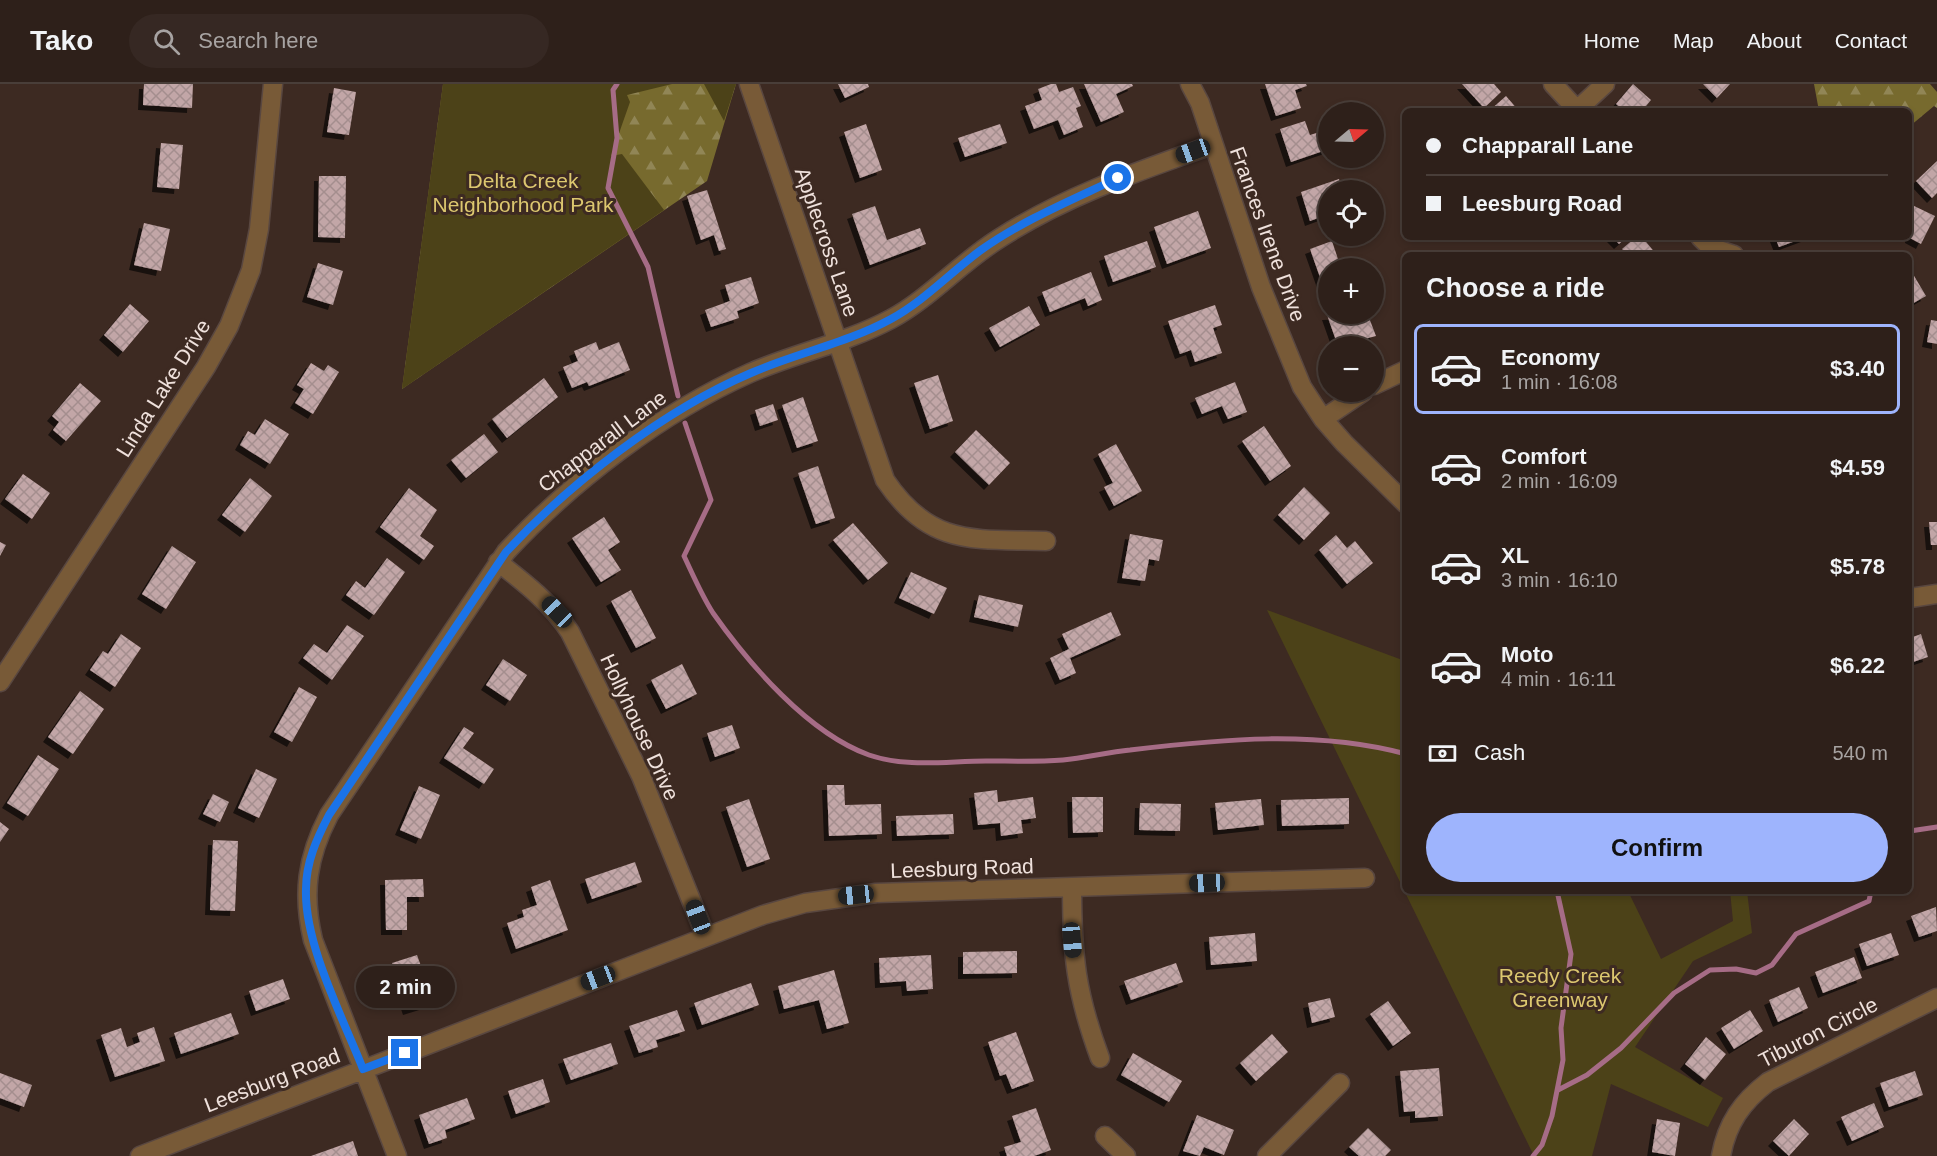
<!DOCTYPE html>
<meta charset="utf-8">
<style>
:root{--surface:#2e201a;--page:#362823;--text:#f1f3f6;--muted:#a7a3a2;--line:#493e39;--accent:#9eb4fd}
body{margin:0;font-family:Arial,sans-serif;background:var(--page);color:var(--text);height:100vh;display:flex;flex-direction:column;font-size:22px;white-space:nowrap}
*{box-sizing:border-box;margin:0}
p{font-size:20px;color:var(--muted)}
.icon{flex:none;width:33px;height:33px;fill:none;stroke:currentColor;stroke-width:2;stroke-linecap:round;stroke-linejoin:round}
.map{position:relative;flex:1;overflow:hidden}
.drawer{position:absolute;left:1402px;top:168px;width:510px;height:642px;display:flex;flex-direction:column;background:var(--surface);border-radius:9px;box-shadow:0 3px 9px #0003,0 0 0 2px var(--line)}
.drawer>*{flex:none}
.guide{position:absolute;left:1402px;top:24px;width:510px;height:132px;border-radius:9px;box-shadow:0 3px 9px #0003,0 0 0 2px var(--line);display:grid;align-content:center;height:132px;padding:0 24px;background:var(--surface)}
.needle{width:39px;rotate:71deg}
.buttons{position:absolute;left:1318px;top:18px;display:grid;gap:12px}
.buttons a{display:grid;place-items:center;width:66px;height:66px;border-radius:50%;background:var(--surface);box-shadow:0 3px 9px #0003,0 0 0 2px var(--line);font-size:30px}
.end{position:absolute;width:27px;height:27px;margin:-14px;border:8px solid #1a73e8;background:#fff;box-shadow:0 0 0 3px #fff}
.from{border-radius:50%}
.bubble{position:absolute;height:42px;border-radius:21px;background:var(--surface);box-shadow:0 3px 9px #0003,0 0 0 2px var(--line);font-size:20px;font-weight:700;line-height:42px;text-align:center}
.car{position:absolute;width:18px;height:36px;margin:-18px -9px;border-radius:8px;box-shadow:0 0 4px 2px #0007;background:linear-gradient(#222 24%,#8ab4d8 0 40%,#222 0 76%,#8ab4d8 0 86%,#222 0)}
.guide b{display:flex;align-items:center;gap:21px;height:57px;font-size:22px}
.guide b+b{border-top:2px solid var(--line)}
.guide i{width:15px;height:15px;background:var(--text)}
ul{padding:0;list-style:none}
li{display:flex;align-items:center;gap:18px;height:90px;margin:0 12px 9px;padding:0 12px;border:3px solid transparent;border-radius:9px}
li div{flex:1}
li b{display:block;font-size:22px}
li em{font-style:normal;font-weight:700}
li.selected{border-color:var(--accent)}
li>.icon{width:54px;height:54px;stroke-width:1.5}
h2{padding:0 24px;font-size:27px;line-height:72px}
.pay{display:flex;align-items:center;gap:15px;height:66px;padding:0 24px;font-size:22px}
.pay p{margin-inline-start:auto}
.primary-button{display:flex;gap:12px;margin-top:auto;padding:12px 24px}
.primary-button a{flex:1;height:69px;border-radius:36px;background:var(--accent);color:#111;font-size:24px;font-weight:700;line-height:69px;text-align:center}
header{display:flex;align-items:center;gap:36px;box-sizing:border-box;height:84px;padding:0 30px;background:var(--surface);border-bottom:2px solid var(--line)}
header strong{font-size:28px}
nav{display:flex;gap:33px;margin-inline-start:auto;font-size:21px}
.search{width:420px;height:54px;background:var(--page);display:flex;align-items:center;gap:15px;box-sizing:border-box;padding:0 21px;border-radius:33px;color:var(--muted);font-size:22px}
.map>svg:first-child{display:block}
.forest{fill:url(#forest-firs)}
.green{fill:#4c4218}
.lines{fill:none;stroke-linecap:round;stroke-linejoin:round}
.stream{stroke:#a66c86;stroke-width:5}
.building{fill:url(#building-cross-hatch);filter:url(#shadow)}
.minor-casing{stroke:#594740;stroke-width:21}
.minor{stroke:#785a37;stroke-width:18}
.route{stroke:#1a73e8;stroke-width:8}
.labels{text-anchor:middle;dominant-baseline:central;stroke-width:6;stroke-linejoin:round;paint-order:stroke}
.park-label{font-size:21px;fill:#dcc76f;stroke:#3d2a22}
.street-label{font-size:21px;fill:#efe1dc;stroke:#3d2a22}
</style>
<header>
<strong>Tako</strong>
<div class="search"><svg class="icon" aria-label="search" viewBox="0 0 24 24"><circle cx="10" cy="10" r="6"/><path d="M15 15l6 6"/></svg>Search here</div>
<nav><a>Home</a><a>Map</a><a>About</a><a>Contact</a></nav>
</header>
<div class="map">
<svg width="1937" height="1072" viewBox="0 0 1937 1072">
<defs>
<pattern id="forest-firs" width="22" height="20" patternUnits="userSpaceOnUse" patternTransform="scale(1.5)"><rect width="22" height="20" fill="#776a2e"/><path d="M5 1l3.5 6h-7zM16 11l3.5 6h-7z" fill="#918656"/></pattern>
<pattern id="building-cross-hatch" width="8" height="8" patternUnits="userSpaceOnUse" patternTransform="scale(1.5)"><rect width="8" height="8" fill="#c2a6a7"/><path d="M0 0l8 8M0 8l8-8" fill="none" stroke="#a48e8e"/></pattern>
<filter id="shadow"><feDropShadow dx="-5" dy="5" stdDeviation="0" flood-color="#0009"/></filter>
</defs>
<rect width="100%" height="100%" fill="#3d2a22"/>
<!-- forest -->
<path class="forest" d="M443,0H736L707,97L402,305Z
M1814,0H1930L1937,8V24L1934,22L1910,42V27H1819Z"/>
<!-- green -->
<path class="green" d="M443,0H672L627,11L630,18L611,72L622,70L664,126L402,305Z
M704,0H736L724,37Z
M1267,526L1405,577L1406,807H1628L1661,875L1733,837L1730,807H1747L1752,849L1693,877L1635,963L1723,1014L1708,1043L1611,1000L1592,1072H1534Z"/>
<g class="lines">
<!-- stream -->
<path class="stream" d="M617,0L613,6L617,54L608,104L648,183L678,312
M685,339L711,416L684,472C693,491 702,512 713,529C749,580 808,649 869,671C907,684 947,677 986,677C1011,677 1037,678 1063,676C1085,674 1108,668 1130,666C1221,655 1316,646 1406,670
M1910,747L1937,743
M1558,1006L1587,991L1621,964L1674,909L1710,886L1736,885L1756,889L1772,881L1796,850L1869,817L1871,807
M1533,1072L1542,1061L1552,1032L1563,976L1561,944L1571,870L1557,807"/>
</g>
<!-- building -->
<path class="building" d="M144,0H193L192,24L143,21Z
M838,0H868L869,3L845,14Z
M1051,0H1056L1059,8L1073,3L1081,22L1076,24L1083,43L1064,51L1058,36L1034,45L1025,22L1042,16L1038,5Z
M1084,0H1132L1133,2L1116,10L1124,28L1101,38Z
M1265,0H1306L1307,2L1295,6L1301,24L1276,32Z
M1462,0H1494L1501,8L1484,24Z
M1633,0L1651,16L1642,27H1624L1616,20Z
M1703,0H1730L1717,14Z
M334,4L356,8L349,51L327,48Z
M1506,12L1519,27H1489Z
M1305,37L1310,51L1329,45V65L1291,78L1280,45Z
M866,40L882,86L860,94L844,48Z
M1000,40L1007,59L965,73L958,54Z
M161,59L183,61L179,105L157,103Z
M1937,77V109L1932,114L1916,97Z
M319,92H346L345,154L318,153Z
M1339,95L1342,106H1329V130L1310,137L1301,108Z
M707,106L726,165L719,167L714,151L701,156L687,112Z
M1910,120L1935,132L1921,160L1910,154Z
M875,122L887,156L920,144L926,160L870,181L852,130Z
M1198,127L1211,164L1167,180L1154,143Z
M144,139L170,145L161,187L134,181Z
M1612,153H1627L1619,160Z
M1636,153H1642L1657,171H1628L1622,165Z
M1775,153H1806L1779,163Z
M1147,157L1156,183L1113,198L1104,172Z
M1332,157L1341,184H1329L1327,213L1310,165Z
M318,179L343,187L333,221L307,213Z
M1910,185L1926,212L1910,221Z
M1091,188L1102,216L1088,222L1085,214L1050,228L1042,208Z
M751,193L759,219L737,227L739,234L711,243L705,226L730,217L725,201Z
M130,220L149,237L123,268L104,251Z
M1215,221L1222,241L1213,244L1222,269L1195,278L1191,266L1180,270L1168,237Z
M1029,222L1040,241L1000,263L989,244Z
M1350,230L1352,236L1368,231L1376,252L1338,262L1327,231Z
M1931,236L1937,237V260L1927,258Z
M596,258L599,266L619,258L630,286L589,302L587,298L572,304L563,283L578,277L574,267Z
M311,279L324,287L328,281L339,288L313,330L295,319L304,305L297,301Z
M938,291L953,337L930,345L914,299Z
M544,294L558,313L507,354L492,335Z
M1235,298L1247,328L1228,335L1222,322L1202,330L1195,314Z
M80,299L101,317L66,357L53,346L59,338L52,332Z
M803,313L818,357L797,364L782,321Z
M773,320L778,336L760,342L755,326Z
M265,335L289,350L270,380L240,361L248,347L255,351Z
M1264,342L1291,382L1270,397L1242,357Z
M976,346L1010,379L989,401L955,368Z
M484,350L498,368L466,394L451,376Z
M1116,360L1142,407L1114,422L1104,403L1113,399L1098,370Z
M818,382L835,434L816,440L798,389Z
M23,390L50,409L32,435L5,415Z
M250,394L272,412L245,448L222,431Z
M1304,403L1330,429L1304,456L1278,431Z
M409,404L437,426L420,452L434,462L424,476L380,443Z
M604,433L620,458L608,466L621,486L601,498L572,454Z
M1929,438H1937V461H1931Z
M853,439L888,479L868,496L833,456Z
M1130,450L1163,456L1159,477L1149,475L1145,497L1122,494Z
M1336,451L1347,464L1355,457L1373,479L1347,500L1319,466Z
M0,458L6,461L0,472Z
M172,462L196,478L166,525L142,510Z
M387,474L405,488L374,531L346,511L356,497L365,504Z
M911,488L947,504L934,530L899,514Z
M631,506L656,554L636,564L611,517Z
M979,511L1023,521L1018,543L974,533Z
M1111,528L1121,551L1070,574L1076,589L1060,596L1050,574L1069,565L1062,550Z
M347,541L364,552L332,596L303,574L314,560L327,569Z
M121,550L141,564L115,603L90,586L103,567L108,570Z
M1921,550L1928,573L1910,579V554Z
M503,575L527,591L510,617L486,601Z
M682,580L697,610L666,625L651,596Z
M299,603L317,613L292,658L274,648Z
M80,607L104,625L73,670L48,653Z
M732,641L740,664L715,673L707,649Z
M464,643L474,649L463,664L494,685L484,700L444,674Z
M38,671L59,685L28,732L7,719Z
M256,685L277,695L259,734L238,724Z
M827,701H844L845,721L881,720L882,750L829,752Z
M419,702L440,711L421,755L400,746Z
M997,706L998,718L1033,713L1036,734L1021,736L1023,749L1001,752L1000,739L978,741L974,709Z
M213,710L229,718L220,738L203,730Z
M1072,713H1103V748L1073,749Z
M1349,714V740L1282,742L1281,716Z
M749,715L770,775L747,783L726,723Z
M1261,715L1264,741L1218,746L1215,719Z
M1140,719L1181,720L1180,747L1139,746Z
M953,730L954,750L897,752L896,732Z
M0,738L9,745L0,758Z
M213,756L238,757L235,827L210,826Z
M635,778L642,798L592,815L585,795Z
M423,795L424,813H407V846H386L385,796Z
M550,796L568,846L516,865L507,839L524,833L522,826L537,821L531,803Z
M1936,823L1937,847L1919,853L1911,832Z
M1255,849L1257,877L1211,881L1209,853Z
M1891,849L1899,871L1867,882L1859,860Z
M1017,867V889L963,890V868Z
M417,871L434,918L408,926L392,879Z
M931,871L933,905L907,907L906,897L880,899L879,874Z
M1854,873L1862,894L1823,909L1815,888Z
M1176,879L1183,898L1131,916L1124,897Z
M834,886L849,939L827,945L819,916L784,925L778,902Z
M283,895L290,915L256,927L249,907Z
M751,899L759,921L702,941L694,919Z
M1799,903L1808,924L1778,938L1769,916Z
M1330,914L1335,933L1312,939L1308,919Z
M1388,917L1411,949L1393,962L1370,930Z
M677,926L685,947L656,956L658,963L639,969L629,942Z
M1750,926L1763,947L1734,965L1721,944Z
M231,929L239,950L181,970L174,949Z
M154,943L165,977L115,993L101,951L121,944L127,963L140,958L137,949Z
M1016,948L1034,997L1012,1005L1006,990L1000,992L988,958Z
M1272,950L1288,968L1256,997L1240,979Z
M1706,953L1726,970L1705,996L1685,980Z
M611,959L618,980L571,996L563,975Z
M1133,969L1182,997L1169,1018L1121,991Z
M1439,984L1443,1032L1415,1034V1027L1404,1028L1400,987Z
M1915,987L1923,1011L1889,1023L1880,999Z
M0,989L32,1001L24,1023L0,1014Z
M543,995L550,1018L516,1030L508,1007Z
M467,1014L475,1035L445,1046L447,1054L429,1060L419,1031Z
M1874,1019L1884,1043L1852,1057L1841,1033Z
M1036,1024L1051,1066L1034,1072H1007L1004,1063L1021,1058L1012,1032Z
M1197,1031L1234,1046L1224,1071L1204,1063L1200,1072L1183,1067Z
M1657,1035L1680,1039L1675,1072L1652,1068Z
M1794,1035L1809,1050L1789,1072L1773,1057Z
M1368,1044L1391,1066L1385,1072H1359L1349,1063Z
M353,1057L358,1072H311Z"/>
<g class="lines">
<defs>
<path id="minor" d="M749,0L885,396C930,463 974,455 1046,457
M1190,0L1200,19L1261,203L1302,303L1323,335L1344,359L1406,420
M1553,0L1578,27
M1577,26L1605,0
M1700,153L1710,163L1734,171
M1374,301L1406,286
M1323,335L1363,308
M498,478C525,499 551,519 570,548L641,692L706,853
M1910,514L1937,510
M0,598L206,283L229,242L251,186L259,145L273,0
M1072,803C1072,872 1076,909 1100,974
M1105,1052L1126,1072
M140,1072L763,831L805,819L876,809L1365,794
M397,1072L313,856C302,810 307,773 329,731L506,468C571,398 662,328 750,289C796,269 846,259 891,235C930,214 961,178 1000,154C1065,112 1139,87 1212,61
M1267,1072L1340,999
M1721,1072C1727,1039 1742,1018 1768,998L1937,914"/>
</defs>
<!-- minor casing -->
<use href="#minor" class="minor-casing"/>
<!-- minor -->
<use href="#minor" class="minor"/>
</g>
<g class="lines">
<!-- route -->
<path class="route" d="M405,969L363,985C343,934 304,860 306,805C306,778 317,754 329,731L506,468C570,399 664,326 751,289C797,269 847,259 891,235C924,217 951,188 981,166C1023,136 1072,116 1118,94"/>
</g>
<g class="labels">
<!-- park labels -->
<g class="park-label">
<text x="523" y="96">Delta Creek<tspan x="523" dy="24">Neighborhood Park</tspan></text>
<text x="1560" y="891">Reedy Creek<tspan x="1560" dy="24">Greenway</tspan></text>
</g>
<!-- street labels -->
<g class="street-label">
<text transform="translate(1268 150) rotate(70)">Frances Irene Drive</text>
<text transform="translate(827 158) rotate(71)">Applecross Lane</text>
<text transform="translate(163 304) rotate(-58)">Linda Lake Drive</text>
<text transform="translate(602 357) rotate(-37)">Chapparall Lane</text>
<text transform="translate(640 643) rotate(65)">Hollyhouse Drive</text>
<text transform="translate(962 784) rotate(-2)">Leesburg Road</text>
<text transform="translate(1818 948) rotate(-27)">Tiburon Circle</text>
<text transform="translate(272 996) rotate(-21)">Leesburg Road</text>
</g>
</g>
</svg>
<div class="buttons">
<a><svg class="needle" viewBox="-14 -14 28 28"><path d="M0-13l5 13h-10z" fill="#e53935"/><path d="M0 13l5-13h-10z" fill="#a7a3a2"/></svg></a>
<a><svg class="icon" aria-label="locate" viewBox="0 0 24 24"><circle cx="12" cy="12" r="6"/><path d="M12 2v4M12 18v4M2 12h4M18 12h4"/></svg></a>
<a>+</a>
<a>−</a>
</div>
<i class="end from" style="left:1118px;top:94px"></i>
<i class="end" style="left:405px;top:969px"></i>
<div class="bubble" style="left:356px;top:882px;width:99px">2 min</div>
<i class="car" style="left:1193px;top:67px;rotate:250deg"></i>
<i class="car" style="left:557px;top:528px;rotate:316deg"></i>
<i class="car" style="left:1207px;top:799px;rotate:268deg"></i>
<i class="car" style="left:856px;top:811px;rotate:264deg"></i>
<i class="car" style="left:698px;top:833px;rotate:339deg"></i>
<i class="car" style="left:1072px;top:856px;rotate:175deg"></i>
<i class="car" style="left:598px;top:894px;rotate:249deg"></i>
<div class="guide">
<b><i class="from"></i>Chapparall Lane</b>
<b><i></i>Leesburg Road</b>
</div>
<section class="drawer">
<h2>Choose a ride</h2>
<ul>
<li class="selected"><svg class="icon" aria-label="car" viewBox="0 0 24 24"><path d="M5 17H2v-5l4-1 3-4h7l3 4 3 1v5h-3M9 17h6M6 11h13"/><circle cx="7" cy="17" r="2"/><circle cx="17" cy="17" r="2"/></svg><div><b>Economy</b><p>1 min · 16:08</p></div><em>$3.40</em></li>
<li><svg class="icon" aria-label="car" viewBox="0 0 24 24"><path d="M5 17H2v-5l4-1 3-4h7l3 4 3 1v5h-3M9 17h6M6 11h13"/><circle cx="7" cy="17" r="2"/><circle cx="17" cy="17" r="2"/></svg><div><b>Comfort</b><p>2 min · 16:09</p></div><em>$4.59</em></li>
<li><svg class="icon" aria-label="car" viewBox="0 0 24 24"><path d="M5 17H2v-5l4-1 3-4h7l3 4 3 1v5h-3M9 17h6M6 11h13"/><circle cx="7" cy="17" r="2"/><circle cx="17" cy="17" r="2"/></svg><div><b>XL</b><p>3 min · 16:10</p></div><em>$5.78</em></li>
<li><svg class="icon" aria-label="car" viewBox="0 0 24 24"><path d="M5 17H2v-5l4-1 3-4h7l3 4 3 1v5h-3M9 17h6M6 11h13"/><circle cx="7" cy="17" r="2"/><circle cx="17" cy="17" r="2"/></svg><div><b>Moto</b><p>4 min · 16:11</p></div><em>$6.22</em></li>
</ul>
<div class="pay"><svg class="icon" aria-label="cash" viewBox="0 0 24 24"><path d="M3 7h18v10H3z"/><circle cx="12" cy="12" r="2"/></svg>Cash<p>540 m</p></div>
<div class="primary-button"><a>Confirm</a></div>
</section>
</div>
